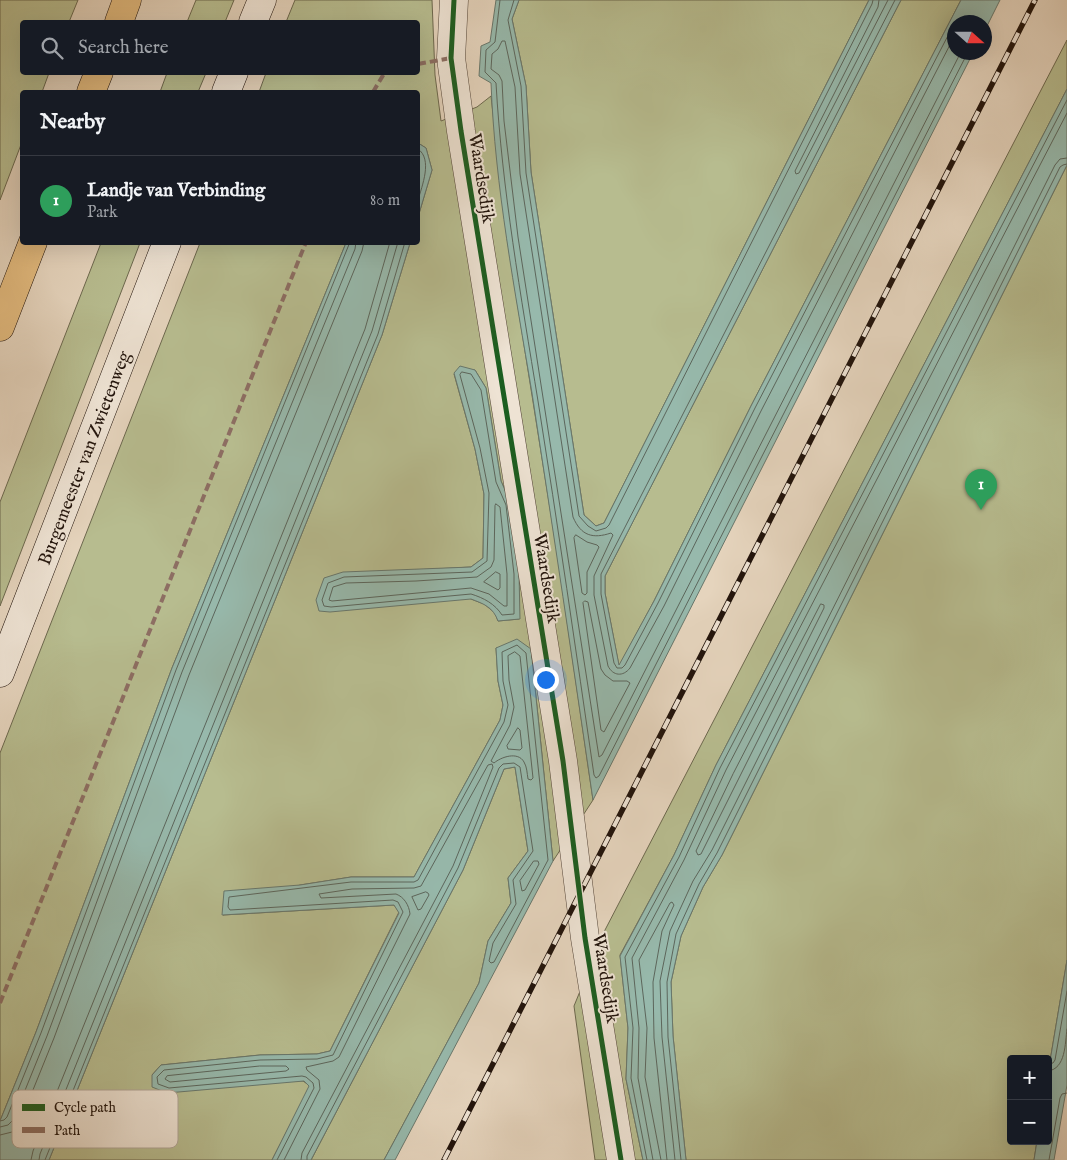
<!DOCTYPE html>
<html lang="en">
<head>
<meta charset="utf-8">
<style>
  :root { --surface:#171b24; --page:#20242c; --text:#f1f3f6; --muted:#9ea1a6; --line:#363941; --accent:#2563eb }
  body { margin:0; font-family:"IM FELL English",serif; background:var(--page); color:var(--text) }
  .controls { position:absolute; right:15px; bottom:15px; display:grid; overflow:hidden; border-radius:5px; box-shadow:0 5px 20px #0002 }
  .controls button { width:45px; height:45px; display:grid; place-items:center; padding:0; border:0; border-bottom:1px solid var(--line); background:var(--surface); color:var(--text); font:25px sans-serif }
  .compass { position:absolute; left:947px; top:15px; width:45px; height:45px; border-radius:50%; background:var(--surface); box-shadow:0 5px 20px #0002; rotate:111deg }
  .you { position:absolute; left:545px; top:679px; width:18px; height:18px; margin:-12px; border:4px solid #fff; border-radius:50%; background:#1a73e8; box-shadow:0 0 0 8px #1a73e833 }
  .badge { display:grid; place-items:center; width:32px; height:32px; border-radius:50%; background:var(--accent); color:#fff; font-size:16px; font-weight:700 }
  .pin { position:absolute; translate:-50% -41px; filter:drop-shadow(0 1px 2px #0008) }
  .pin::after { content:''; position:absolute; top:26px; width:18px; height:15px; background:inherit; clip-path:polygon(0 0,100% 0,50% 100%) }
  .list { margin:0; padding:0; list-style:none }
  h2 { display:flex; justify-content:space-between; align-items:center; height:65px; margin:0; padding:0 20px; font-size:21px }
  h2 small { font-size:16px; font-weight:400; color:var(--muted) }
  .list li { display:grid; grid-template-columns:32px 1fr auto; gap:15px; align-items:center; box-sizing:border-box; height:90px; padding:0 20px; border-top:1px solid var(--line) }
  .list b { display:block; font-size:19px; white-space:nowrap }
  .list p { margin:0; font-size:16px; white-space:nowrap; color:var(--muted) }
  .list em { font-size:16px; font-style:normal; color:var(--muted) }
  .icon { flex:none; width:28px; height:28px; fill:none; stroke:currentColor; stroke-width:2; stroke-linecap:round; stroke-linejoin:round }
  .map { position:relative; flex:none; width:1067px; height:1160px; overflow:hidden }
  .search { position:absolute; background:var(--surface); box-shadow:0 5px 20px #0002; left:20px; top:20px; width:400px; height:55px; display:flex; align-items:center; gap:12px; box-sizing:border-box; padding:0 18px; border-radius:5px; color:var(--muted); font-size:19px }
  .panel { position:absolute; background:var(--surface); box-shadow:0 5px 20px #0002; left:20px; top:90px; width:400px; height:155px; border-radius:5px }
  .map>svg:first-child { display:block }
  .green { fill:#b7bc8f; stroke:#6c684e; fill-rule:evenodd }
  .water { fill:#97b9ac; stroke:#68776c }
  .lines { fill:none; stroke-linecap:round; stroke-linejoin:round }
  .shore { stroke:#5c665c; stroke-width:1 }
  .minor-casing { stroke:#534438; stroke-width:29 }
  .secondary-casing { stroke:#22140c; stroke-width:29 }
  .motorway-casing { stroke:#22140c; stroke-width:29 }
  .minor { stroke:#eee3d4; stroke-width:28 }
  .secondary { stroke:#eee3d4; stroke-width:28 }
  .motorway { stroke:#e2ba7e; stroke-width:28 }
  .rail-casing { stroke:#22140c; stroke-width:5.5 }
  .rail { stroke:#eee3d4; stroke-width:4; stroke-dasharray:11; stroke-linecap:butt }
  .quiet { stroke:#8d6e63; stroke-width:4; stroke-dasharray:8 4; stroke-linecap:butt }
  .cycleway-casing { stroke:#eee3d4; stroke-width:8 }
  .cycleway { stroke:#1b5e20; stroke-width:5 }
  .labels { text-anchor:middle; stroke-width:4; stroke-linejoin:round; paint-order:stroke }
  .street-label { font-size:18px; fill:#22140c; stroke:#eee3d4 }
  .key { fill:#eee3d4; stroke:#b1a598; stroke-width:1 }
  .key-label { font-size:14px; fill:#22140c }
</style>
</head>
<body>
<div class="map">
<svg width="1067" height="1160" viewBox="0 0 1067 1160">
  <rect width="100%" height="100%" fill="#e5d4bd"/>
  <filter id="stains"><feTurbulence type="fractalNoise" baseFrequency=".004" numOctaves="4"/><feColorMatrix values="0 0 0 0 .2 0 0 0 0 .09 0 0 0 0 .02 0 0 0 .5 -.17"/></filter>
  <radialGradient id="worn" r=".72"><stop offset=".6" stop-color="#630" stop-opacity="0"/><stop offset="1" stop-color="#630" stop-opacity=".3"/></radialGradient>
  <path class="green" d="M0,0H78L69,22H22V72L49,73L42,92H22V142L0,200Z
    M196,0H234L225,22H187Z
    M295,0H432L435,75L441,121L477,107L491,96L507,238L558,559L593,800L553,861L531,649L496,648L498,681L503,705L500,720L414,877H351L300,885L223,915L394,905L399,912L330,1051L317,1054L260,1055L161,1065L152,1075L303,1081L310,1086L272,1160H49L382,335L410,243L418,242V217L432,170L426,148L418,143V92H259L266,73L418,72V22H286ZM475,370L486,388L501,481L511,504L519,573V619L498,621L495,613L484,604L471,599L415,570L471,567L483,558L484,494L475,449L454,374Z
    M519,0H869L604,523L596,526L584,515L531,172L526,86L512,19Z
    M901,0H961L751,406L654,601L619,666L605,593V576Z
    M1067,40V89L716,765L674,855L620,955L628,1028L626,1079L643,1160H595L574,1006L605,930Z
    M167,73V72L206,73L198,92H160Z
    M1067,165V960L1048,1073V1059H1011V1141H1037L1034,1160H686L673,1036L671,982L681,936L703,887L722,855Z
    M101,243H140L0,606V502Z
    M200,243H346L172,668L36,1032L0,1121V753Z
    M515,767L528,851L508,878L511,903L488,941L479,983L384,1160H311L463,870L504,769Z"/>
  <path class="water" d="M496,0H519L512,19L526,86L531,172L584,515L596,526L604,523L869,0H901L605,576V593L619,665L654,601L751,406L961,0H1000L985,30L984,22H954V52L973,53L593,800C573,664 553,529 532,393C515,291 495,187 491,83L479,76L481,46L490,42Z
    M1067,89V165L722,855L703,887L681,936L671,982L673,1036L686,1160H643L626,1079L628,1028L620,956L674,855L716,765Z
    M418,143L426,148L432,170L418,217Z
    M346,243H410L382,335L49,1160H0V1121L36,1032L172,668Z
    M460,366L475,370L486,388L501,481L511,504L519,573L520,619L498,621C493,607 484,604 471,599L330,612L319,611L316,600L324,578L343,572L471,567L483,558L484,494L475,449L454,373Z
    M517,639L531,649L553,861L395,1160H384L479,983L488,941L511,903L508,878L528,851L515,767L504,769L463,870L311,1160H272L309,1086L304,1081L167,1093L152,1087V1075L161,1065L260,1055L317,1054L330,1051L399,913L394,905L222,915L224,891L300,885L351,877H414L500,720L503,705L498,681L496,648Z
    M1067,960V1085L1054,1160H1034L1037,1141H1048V1073Z"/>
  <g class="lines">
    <path class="shore" d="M500,0L495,42L486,50L485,72L496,83C502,190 521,296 538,401C558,526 576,651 594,775L596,778L599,776L968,52
      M514,0L508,20L521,86L526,173L579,516L588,526L596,531L606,528L609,525L872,4L873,0
      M879,0L878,7L795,171L796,174L799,173L888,0
      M895,0L601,574V594L614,663L617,668H622L625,665L658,603L755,408L954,24
      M954,37L761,411L664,606L630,668C623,677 613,676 608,666L594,595V576L613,535L611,533C593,539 581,536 573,517L520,174L515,87L505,41H502L498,49L492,54L491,69L499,75L502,81L504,121L518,237L599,757L602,755L961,52
      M418,149C433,159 422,186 418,200
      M462,372L471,374L481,390L496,482L506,505L514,574V614L502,615C495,604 484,598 471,594L331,607L324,606L322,600L328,583L344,577L472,572L487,561L489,493L480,448L460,375Z
      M496,504L500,507L507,574V606H504L489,594L471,588L332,601L329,600L333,587L346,583L416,581L477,577L491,567L494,560L495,506Z
      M576,535L587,542L597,545L599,547L587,572V593L585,595L582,593L574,538Z
      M496,572L500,574V588L498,590L484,582Z
      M585,601L588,602L601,669L605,675L613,681H627L630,683L604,732L601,730L583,603Z
      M821,604L824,605V608L701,854L698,855L696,851L733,774Z
      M515,652L520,656L533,778L531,780L528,779C527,773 527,767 524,762C518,751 501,757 494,763L491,761L510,725L514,707L509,680L508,656Z
      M518,728L520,730L522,748L520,750L508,749L507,746Z
      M534,861H538L539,864L525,890L522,891L520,881Z
      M426,892L428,893L429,895L421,909L418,910L412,897Z
      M1048,1064L1053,1063L1055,1060L1067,991
      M260,1066H286L289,1069L286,1071L170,1082L165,1079L167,1076Z
      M1048,1071C1066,1069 1065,1043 1067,1029
      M0,1121L4,1120L7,1117L41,1033L176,670L350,242
      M0,1127L8,1125L13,1120L47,1036L182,672L355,249L356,242
      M0,1135L12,1132L20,1122L54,1038L189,675L362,251L364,242
      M31,1160L33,1151L365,329L390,242
      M39,1160L40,1154L372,331L398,242
      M45,1160L378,334L405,242
      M277,1160L314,1088L313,1083L306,1077L302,1076L169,1088L158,1084L157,1077L164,1070L260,1060L317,1059L333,1055L403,912L398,902L393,900L230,910L228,907L229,897L351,882H414L418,880L504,722L508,705L503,681L502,652L517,645L526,653L548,860L494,962L491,963L489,961L493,943L516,904L513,880L533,851L520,767L514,763L503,764L499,768L458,868L307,1156V1160
      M284,1160L320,1089L319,1080L307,1070L306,1067L333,1061L339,1057L410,914C409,905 404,897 396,894L321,898L319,894L352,889L414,888L421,886L488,765L492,764L493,767L453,866L302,1153L301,1160
      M647,1160L631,1078L633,1028L625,957L679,857L720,768L1067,100
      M653,1160L638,1078L639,1028L632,958L684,860L726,770L1067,113
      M661,1160L645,1077L647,1028L639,960L670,903L672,902L674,905L662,931L653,982L654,1038L667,1160
      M675,1160L662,1037L660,981L670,931L693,881L712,850L1055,165L1060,159L1067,158
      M681,1160L668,1037L667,982L676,934L699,884L717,853L1060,167L1063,165L1067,164
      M1049,1160L1060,1098L1062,1094L1067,1093"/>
    <g class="minor-casing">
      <path id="minor" d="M454,0L451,58L461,131L563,761L585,938L621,1160"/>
    </g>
    <g class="secondary-casing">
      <path id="secondary" d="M253,22L262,0
        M226,92L234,72
        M0,673L167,242"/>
    </g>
    <g class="motorway-casing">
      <path id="motorway" d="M119,22L127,0
        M91,92L99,72
        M0,327L33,242"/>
    </g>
    <use href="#minor" class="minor"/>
    <use href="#secondary" class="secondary"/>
    <use href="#motorway" class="motorway"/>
    <g class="rail-casing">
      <path id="rail" d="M444,1160L1035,0"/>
    </g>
    <use href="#rail" class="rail"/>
    <path class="quiet" d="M418,64L451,58
      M373,92L385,72
      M0,1003L306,242"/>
    <g class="cycleway-casing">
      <path id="cycleway" d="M454,0L451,58L461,131L563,761L585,938L621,1160"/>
    </g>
    <use href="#cycleway" class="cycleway"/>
  </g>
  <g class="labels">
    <g class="street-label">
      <text transform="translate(482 178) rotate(81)" y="6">Waardsedijk</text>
      <text transform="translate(84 458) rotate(-69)" y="6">Burgemeester van Zwietenweg</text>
      <text transform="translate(547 578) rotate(81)" y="6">Waardsedijk</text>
      <text transform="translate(606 978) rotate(81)" y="6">Waardsedijk</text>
    </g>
  </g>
  <rect x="12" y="1090" width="166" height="58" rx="8" class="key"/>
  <rect x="22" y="1104" width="23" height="7" fill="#1b5e20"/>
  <rect x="22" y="1127" width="23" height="6" fill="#8d6e63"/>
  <g class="key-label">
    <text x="54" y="1112">Cycle path</text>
    <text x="54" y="1135">Path</text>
  </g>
  <rect width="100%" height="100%" filter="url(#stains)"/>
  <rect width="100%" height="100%" fill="url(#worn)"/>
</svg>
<div class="controls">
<button>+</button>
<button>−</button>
</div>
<svg class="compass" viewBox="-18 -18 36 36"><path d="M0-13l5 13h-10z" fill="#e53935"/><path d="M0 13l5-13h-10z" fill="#9ea1a6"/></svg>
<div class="you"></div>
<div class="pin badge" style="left:981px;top:510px;background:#2e9e5b">1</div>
<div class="search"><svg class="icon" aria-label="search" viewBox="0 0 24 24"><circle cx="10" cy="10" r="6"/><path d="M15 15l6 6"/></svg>Search here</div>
<section class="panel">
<h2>Nearby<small></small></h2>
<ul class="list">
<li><span class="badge" style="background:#2e9e5b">1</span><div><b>Landje van Verbinding</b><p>Park</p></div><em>80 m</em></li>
</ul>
</section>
</div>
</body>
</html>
